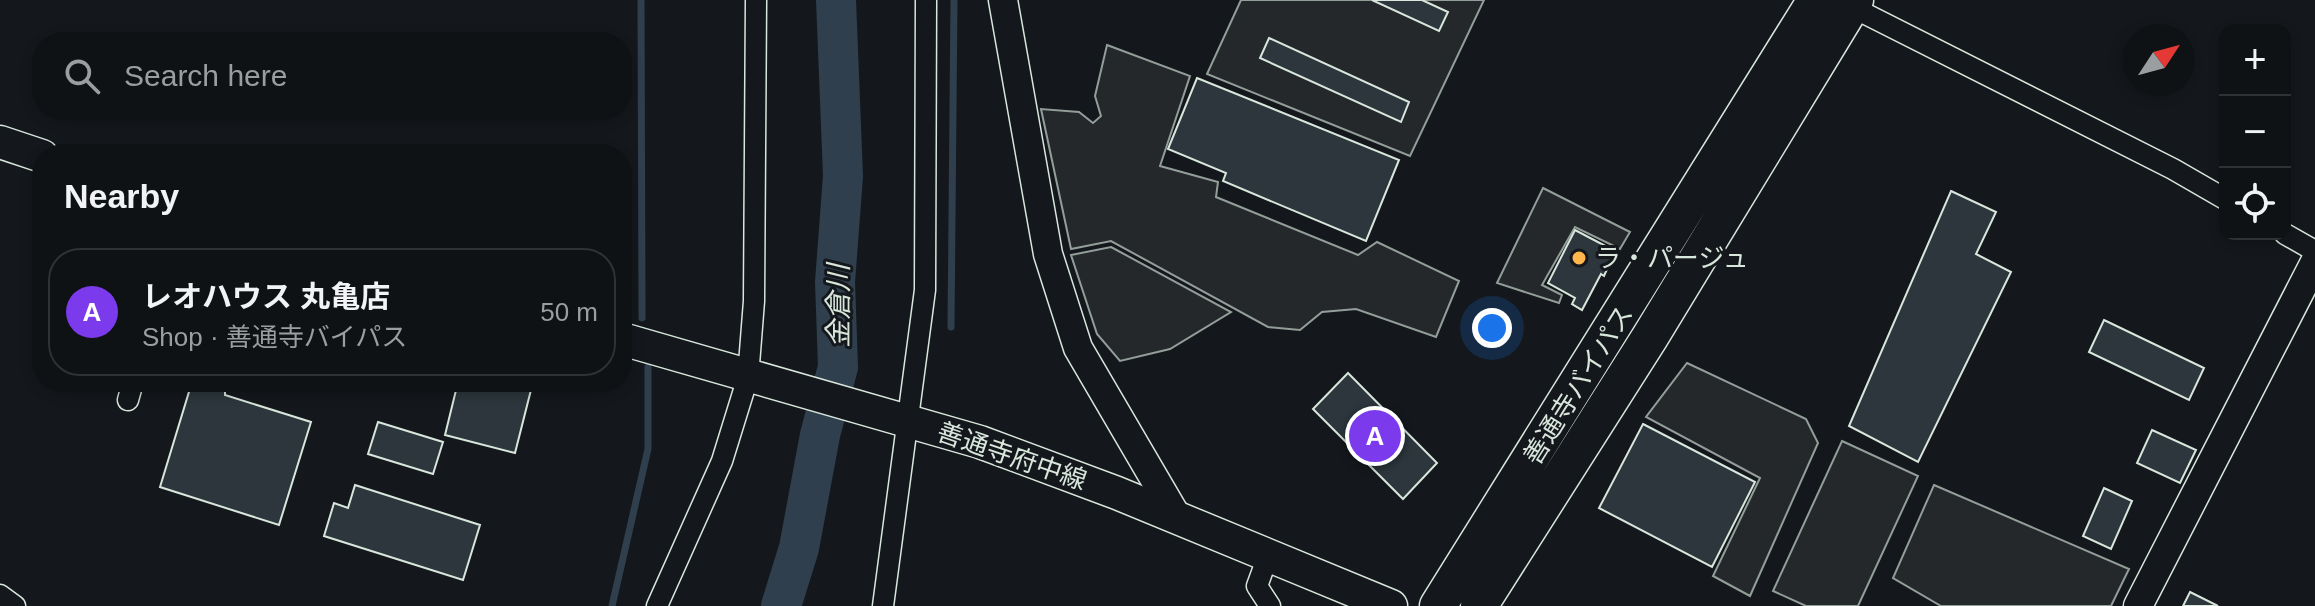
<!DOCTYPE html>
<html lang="en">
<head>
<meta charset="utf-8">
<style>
  :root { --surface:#0f1215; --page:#181b1e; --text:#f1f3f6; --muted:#9b9ea0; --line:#2f3234; --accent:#7c3aed }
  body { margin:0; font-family:Helvetica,"Noto Sans JP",sans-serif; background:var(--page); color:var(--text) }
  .controls { position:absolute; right:24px; top:24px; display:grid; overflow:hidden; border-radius:16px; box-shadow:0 4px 12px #0003 }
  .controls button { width:72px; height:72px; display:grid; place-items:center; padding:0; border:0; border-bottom:2px solid var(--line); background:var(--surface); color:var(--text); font:40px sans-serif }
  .compass { position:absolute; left:2123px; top:24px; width:72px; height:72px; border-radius:50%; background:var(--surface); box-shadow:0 4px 12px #0003; rotate:54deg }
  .you { position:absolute; left:1492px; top:328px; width:28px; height:28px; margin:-20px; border:6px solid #fff; border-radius:50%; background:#1a73e8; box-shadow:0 0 0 12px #1a73e833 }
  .badge { display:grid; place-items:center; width:52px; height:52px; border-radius:50%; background:var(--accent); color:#fff; font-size:26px; font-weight:700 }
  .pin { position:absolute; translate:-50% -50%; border:4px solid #fff; box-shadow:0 2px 8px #0006 }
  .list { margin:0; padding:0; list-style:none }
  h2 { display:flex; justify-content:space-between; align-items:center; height:104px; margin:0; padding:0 32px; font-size:34px }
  h2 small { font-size:26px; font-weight:400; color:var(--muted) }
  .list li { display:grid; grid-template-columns:52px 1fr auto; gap:24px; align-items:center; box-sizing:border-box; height:128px; margin:0 16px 16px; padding:0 16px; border:2px solid var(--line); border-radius:32px }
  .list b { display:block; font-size:30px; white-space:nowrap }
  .list p { margin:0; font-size:26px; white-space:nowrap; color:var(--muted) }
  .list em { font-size:26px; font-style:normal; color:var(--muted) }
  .icon { flex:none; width:44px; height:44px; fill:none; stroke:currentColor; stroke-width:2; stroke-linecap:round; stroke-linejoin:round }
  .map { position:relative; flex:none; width:2315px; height:606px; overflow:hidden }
  .search { position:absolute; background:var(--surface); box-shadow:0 4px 12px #0003; left:32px; top:32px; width:600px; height:88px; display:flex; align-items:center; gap:20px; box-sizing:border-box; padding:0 28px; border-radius:32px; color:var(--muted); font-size:30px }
  .panel { position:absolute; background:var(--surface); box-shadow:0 4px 12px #0003; left:32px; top:144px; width:600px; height:248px; border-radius:32px }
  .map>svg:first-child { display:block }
  .parking { fill:#24282b; stroke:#939e99; stroke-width:2 }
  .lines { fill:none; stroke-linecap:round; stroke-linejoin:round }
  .stream { stroke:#2f3f4d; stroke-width:7 }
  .river { stroke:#2f3f4d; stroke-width:40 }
  .building { fill:#2c363c; stroke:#d8e6dc; stroke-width:2 }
  .street-casing { stroke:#d8e6dc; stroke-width:23 }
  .secondary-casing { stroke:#d8e6dc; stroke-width:31 }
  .primary-casing { stroke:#d8e6dc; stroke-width:35 }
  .highway-casing { stroke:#d8e6dc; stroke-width:39 }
  .street { stroke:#14181c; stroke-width:20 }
  .secondary { stroke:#14181c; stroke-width:28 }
  .primary { stroke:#14181c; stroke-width:32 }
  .highway { stroke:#14181c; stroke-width:36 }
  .poi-dot { fill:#ffb74d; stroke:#14181c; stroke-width:3 }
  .labels { text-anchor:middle; stroke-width:6; stroke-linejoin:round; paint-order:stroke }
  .poi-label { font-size:26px; fill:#d8e6dc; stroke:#14181c; text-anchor:start }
  .street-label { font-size:26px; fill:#d8e6dc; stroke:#14181c }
  .water-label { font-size:28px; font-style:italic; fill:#d8e6dc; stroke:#14181c }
</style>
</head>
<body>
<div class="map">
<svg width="2315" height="606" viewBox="0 0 2315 606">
  <rect width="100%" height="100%" fill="#14181c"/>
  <path class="parking" d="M1241,0H1484L1410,156L1207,74Z
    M1107,45L1190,76L1160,166L1218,182L1216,197L1358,255L1377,242L1459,281L1436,337L1356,309L1322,312L1300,330L1268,327L1111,241L1071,249L1041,109L1079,112L1093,123L1101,116L1095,96Z
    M1543,188L1630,232L1620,249L1575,227L1542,285L1562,295L1559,303L1497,283Z
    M1111,247L1231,312L1170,349L1120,361L1097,334L1071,255Z
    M1687,363L1806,419L1818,443L1750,596L1713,576L1760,478L1646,417Z
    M1842,441L1918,476L1858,606H1806L1773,591Z
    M1934,485L2129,569L2111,606H1941L1893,578Z"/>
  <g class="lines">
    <path class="stream" d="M641,0L642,318
      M951,327L954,0
      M612,606L648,449V367"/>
    <path class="river" d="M781,606L799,548L820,435L838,367L835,282L843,176L836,0"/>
  </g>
  <path class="building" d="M1372,0H1422L1448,12L1439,31Z
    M1269,38L1409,102L1401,122L1260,58Z
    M1197,78L1399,160L1366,241L1223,181L1226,173L1168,149Z
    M1951,191L1996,212L1976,254L2011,272L1918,462L1849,426Z
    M1575,230L1615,251L1604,276L1601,274L1582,310L1572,304L1575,298L1548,283Z
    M2104,320L2204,368L2189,400L2089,352Z
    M1348,373L1437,463L1403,499L1313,409Z
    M192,382L225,389V395L311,422L279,525L160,487Z
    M458,382H533L515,453L445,435Z
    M378,422L443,442L433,474L368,454Z
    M1643,424L1755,482L1712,567L1599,508Z
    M2152,430L2196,450L2180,483L2137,463Z
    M355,485L480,525L463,580L324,536L334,503L348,508Z
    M2104,488L2132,501L2111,549L2083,536Z
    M2190,592L2218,606H2183Z"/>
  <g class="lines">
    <g class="street-casing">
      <path id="street" d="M1842,2L2173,169L2225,199
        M2285,234L2315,251
        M128,400L133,382
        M1268,556L1257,586L1270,606
        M0,595L15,606
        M657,606L722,461L748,377L754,301L756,0
        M883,606L925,290L926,0"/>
    </g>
    <g class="secondary-casing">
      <path id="secondary" d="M1003,0L1048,254L1078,348L1178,519
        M2138,606L2315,262"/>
    </g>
    <g class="primary-casing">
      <path id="primary" d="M0,142L42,156
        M622,339L980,442L1117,493L1391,606"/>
    </g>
    <g class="highway-casing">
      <path id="highway" d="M1438,606L1816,0
        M1479,606L1650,337L1855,0"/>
    </g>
    <use href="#street" class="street"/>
    <use href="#secondary" class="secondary"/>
    <use href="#primary" class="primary"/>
    <use href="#highway" class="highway"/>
  </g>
  <circle class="poi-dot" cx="1579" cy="258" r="8"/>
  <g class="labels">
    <g class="poi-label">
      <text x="1595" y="267">ラ・パージュ</text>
    </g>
    <g class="street-label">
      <text transform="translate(1578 385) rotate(-58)" y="9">善通寺バイパス</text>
      <text transform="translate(1012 456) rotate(19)" y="9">善通寺府中線</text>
    </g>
    <g class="water-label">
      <text transform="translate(838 306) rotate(-90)" y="10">金倉川</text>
    </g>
  </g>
</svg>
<div class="controls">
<button>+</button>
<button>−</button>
<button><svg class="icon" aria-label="locate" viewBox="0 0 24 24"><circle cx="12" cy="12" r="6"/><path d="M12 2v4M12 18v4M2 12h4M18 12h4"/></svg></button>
</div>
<svg class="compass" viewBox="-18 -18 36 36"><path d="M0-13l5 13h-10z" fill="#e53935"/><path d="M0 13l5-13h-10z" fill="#9b9ea0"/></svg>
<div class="you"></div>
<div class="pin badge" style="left:1375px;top:436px">A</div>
<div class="search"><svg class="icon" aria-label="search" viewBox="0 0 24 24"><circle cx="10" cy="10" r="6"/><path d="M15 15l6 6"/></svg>Search here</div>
<section class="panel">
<h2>Nearby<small></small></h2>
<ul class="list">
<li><span class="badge">A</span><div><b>レオハウス 丸亀店</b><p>Shop · 善通寺バイパス</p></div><em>50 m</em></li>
</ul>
</section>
</div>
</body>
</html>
